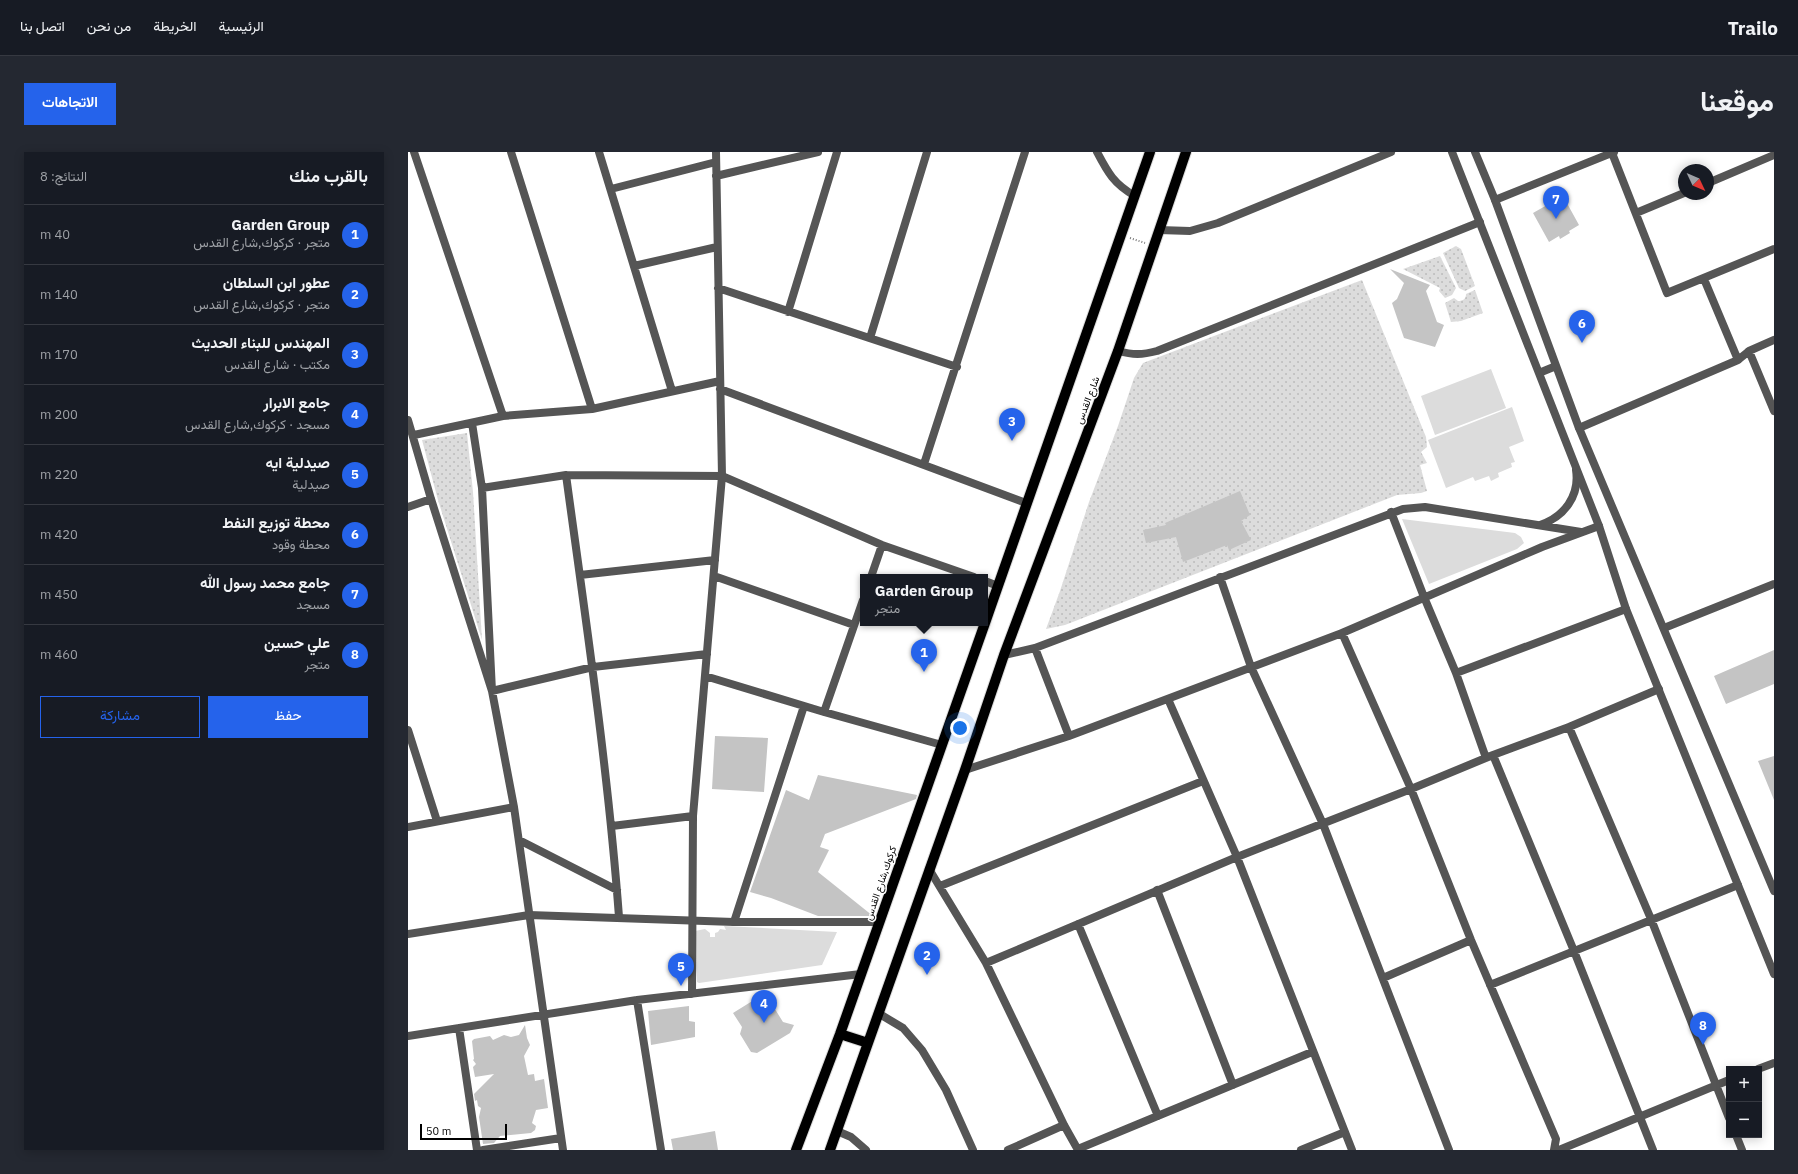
<!DOCTYPE html>
<html lang="ar">
<head>
<meta charset="utf-8">
<style>
  :root { --surface:#171b24; --page:#242831; --text:#f1f3f6; --muted:#9ea1a6; --line:#363941; --accent:#2563eb }
  body { margin:0; font-family:"IBM Plex Sans",Vazirmatn,sans-serif; background:var(--page); color:var(--text); direction:rtl }
  .controls { position:absolute; right:12px; bottom:12px; display:grid; overflow:hidden; border-radius:0px; box-shadow:0 2px 10px #0003 }
  .controls button { width:36px; height:36px; display:grid; place-items:center; padding:0; border:0; border-bottom:1px solid var(--line); background:var(--surface); color:var(--text); font:20px sans-serif }
  .compass { position:absolute; left:1270px; top:12px; width:36px; height:36px; border-radius:50%; background:var(--surface); box-shadow:0 2px 10px #0003; rotate:134deg }
  .scale { position:absolute; left:12px; bottom:10px; width:87px; box-sizing:border-box; padding-left:4px; border:2px solid #000; border-top:0; font-size:11px; line-height:14px; white-space:nowrap; color:#000; -webkit-text-stroke:3px #fff; paint-order:stroke }
  .you { position:absolute; left:552px; top:576px; width:14px; height:14px; margin:-10px; border:3px solid #fff; border-radius:50%; background:#1a73e8; box-shadow:0 0 0 6px #1a73e833 }
  .badge { display:grid; place-items:center; width:26px; height:26px; border-radius:50%; background:var(--accent); color:#fff; font-size:13px; font-weight:700 }
  .pin { position:absolute; translate:-50% -33px; filter:drop-shadow(0 1px 2px #0008) }
  .pin::after { content:''; position:absolute; top:21px; width:14px; height:12px; background:inherit; clip-path:polygon(0 0,100% 0,50% 100%) }
  .popup { position:absolute; left:452px; top:422px; width:128px; height:52px; box-sizing:border-box; display:grid; place-content:center; border-radius:0px; background:var(--surface); filter:drop-shadow(0 1px 3px #0005); font-size:13px; white-space:nowrap; color:var(--muted) }
  .popup b { font-size:15px; color:var(--text) }
  .popup::after { content:''; position:absolute; left:50%; top:100%; margin-left:-8px; border:8px solid transparent; border-top-color:var(--surface) }
  .list { margin:0; padding:0; list-style:none }
  h2 { display:flex; justify-content:space-between; align-items:center; height:52px; margin:0; padding:0 16px; font-size:17px }
  h2 small { font-size:13px; font-weight:400; color:var(--muted) }
  .list li { display:grid; grid-template-columns:26px 1fr auto; gap:12px; align-items:center; box-sizing:border-box; height:60px; padding:0 16px; border-top:1px solid var(--line) }
  .list b { display:block; font-size:15px; white-space:nowrap }
  .list p { margin:0; font-size:13px; white-space:nowrap; color:var(--muted) }
  .list em { font-size:13px; font-style:normal; color:var(--muted) }
  .actions { display:flex; gap:8px; padding:12px 16px }
  .actions a { flex:1; padding:9px 0; border:1px solid var(--accent); border-radius:0px; text-align:center; font-size:14px; color:var(--accent) }
  .actions .main { background:var(--accent); color:#fff }
  .map { position:relative; flex:none; width:1366px; height:998px; overflow:hidden; direction:ltr; border-radius:0px }
  header { display:flex; align-items:center; gap:24px; box-sizing:border-box; height:56px; padding:0 20px; background:var(--surface); border-bottom:1px solid var(--line) }
  header strong { font-size:19px }
  nav { display:flex; gap:22px; margin-inline-start:auto; font-size:14px }
  .intro { display:flex; align-items:center; justify-content:space-between; box-sizing:border-box; height:96px; padding:0 24px }
  h1 { margin:0; font-size:28px }
  .button { padding:10px 18px; border-radius:0px; background:var(--accent); color:#fff; font-size:14px; font-weight:700 }
  main { display:flex; gap:24px; padding:0 24px }
  aside { flex:1; background:var(--surface); border-radius:0px; box-shadow:0 2px 10px #0003 }
  .map>svg:first-child { display:block }
  .grass { fill:url(#grass-dots) }
  .green { fill:#dcdcdc }
  .building { fill:#c4c4c4 }
  .lines { fill:none; stroke-linecap:round; stroke-linejoin:round }
  .primary-casing { stroke:#dbdbdb; stroke-width:12 }
  .path { stroke:#777; stroke-width:2; stroke-dasharray:1 2; stroke-linecap:butt }
  .minor { stroke:#555; stroke-width:8 }
  .tertiary { stroke:#555; stroke-width:8 }
  .primary { stroke:#000; stroke-width:10 }
  .labels { text-anchor:middle; stroke-width:3; stroke-linejoin:round; paint-order:stroke }
  .street-label { font-size:10px; fill:#000; stroke:#fff }
</style>
</head>
<body>
<header>
<strong>Trailo</strong>
<nav><a>الرئيسية</a><a>الخريطة</a><a>من نحن</a><a>اتصل بنا</a></nav>
</header>
<div class="intro"><h1>موقعنا</h1><a class="button">الاتجاهات</a></div>
<main>
<div class="map">
<svg width="1366" height="998" viewBox="0 0 1366 998">
  <defs>
    <pattern id="grass-dots" width="8" height="8" patternUnits="userSpaceOnUse"><rect width="8" height="8" fill="#dcdcdc"/><path d="M2 2h.1M6 6h.1" fill="none" stroke="#bbb" stroke-width="1.8" stroke-linecap="round"/></pattern>
  </defs>
  <rect width="100%" height="100%" fill="#fff"/>
  <path class="grass" d="M1048,94L1053,97L1067,134L1057,139L1051,136L1035,101Z
    M1032,104L1048,136L1044,143L1037,146L1031,139L1032,136L995,117Z
    M954,128L1018,285L1019,295L1013,300L1019,311L1012,313L1019,339L1013,341L989,343L657,473L638,477L652,439L681,350L710,274L726,226L735,211Z
    M1067,138L1075,161L1053,169L1043,170L1037,151L1046,146L1050,149C1055,149 1058,147 1058,142Z
    M59,281L65,340L74,488L30,348L14,288Z"/>
  <path class="green" d="M1083,217L1098,256L1027,283L1013,244Z
    M1104,255L1116,289L1101,295L1107,310L1103,311L1104,315L1090,321L1091,325L1083,329L1081,324L1067,329L1065,325L1038,336L1020,288Z
    M994,367L1107,381L1113,385L1116,391L1109,397L1021,432Z
    M316,774L429,780L414,813L291,831L289,830L287,779L297,777L302,781V785H307V781L310,780L312,777L318,778Z"/>
  <path class="building" d="M1155,44L1171,73L1161,79L1162,81L1152,87L1151,84L1141,90L1125,61Z
    M982,117L1022,133L1018,139L1029,170L1036,173L1027,195L996,186L984,151L989,147L996,131Z
    M832,339L842,363L833,369L843,388L821,398L819,393L775,410L768,385L738,391L735,378L758,373L757,371Z
    M1366,498V532L1318,552L1306,524Z
    M307,584L360,586L356,640L304,637Z
    M1366,604V648L1350,609Z
    M410,623L509,643L508,647L417,682L412,695L421,698L410,720L465,764H410L363,746L342,740L378,638L401,648Z
    M357,841L375,870L386,873L382,881L349,901L343,900L332,882L334,875L325,861Z
    M281,854V869L287,870V885L243,893L240,859Z
    M117,873L119,886L122,893L116,904L120,923L126,922L127,929L136,927L140,956L128,958L124,971L128,974L127,978L123,981L92,984L86,991L75,992L71,965L73,956L70,954L69,948L67,949L66,942L86,922L67,925L65,915L68,912L65,908L66,907L64,889L66,887L82,884L85,888L96,883L103,885L111,883Z
    M307,979L310,998H265L263,987Z"/>
  <g class="lines">
    <g class="primary-casing">
      <path id="primary" d="M577,471L742,0
        M432,882L460,891
        M388,998L432,882L577,471
        M422,998L557,618L596,503L710,199L778,0"/>
    </g>
    <path class="path" d="M722,86L737,91"/>
    <path class="minor" d="M6,0L95,264
      M103,0L184,257
      M191,0L264,239
      M689,0C700,21 706,32 727,44
      M1204,1L1259,141L1366,97
      M308,24L410,0
      M1300,31L1366,3
      M203,37L308,10
      M1087,48L1206,0
      M1228,61L1276,41
      M751,78L782,79L810,71L983,0
      M226,114L309,95
      M1296,127L1330,208
      M310,136L549,215
      M380,160L429,0
      M462,186L519,0
      M710,199C725,203 734,203 749,199L1072,70
      M1341,199L1366,259
      M312,237L618,351
      M0,268L23,347L84,539L185,515L299,502
      M64,271L74,336L84,539L106,655L155,998
      M1171,276L1330,208L1341,199L1366,188
      M6,283L95,264L184,257L312,229
      M516,312L617,0
      M158,323C178,470 200,617 211,765
      M74,336L158,323L314,324L474,393L566,425
      M0,355L23,347
      M983,360L1016,445L1048,521L1078,606
      M1132,373C1156,365 1172,344 1168,318
      M172,423L307,408
      M306,424L446,473
      M463,425L474,393
      M812,425L843,515L915,672L1041,998
      M577,429L590,434
      M1256,476L1366,432
      M934,481L1003,637L1063,788L1148,987L1146,998
      M627,496L661,584
      M596,503L627,496L995,357L1017,355L1173,380
      M1048,521L1218,457
      M297,524L416,560L534,593
      M760,547L829,705L944,998
      M416,560L455,448
      M1161,575L1243,767L1321,966
      M0,578L29,669
      M1085,603L1166,799L1245,998
      M557,618L661,584L934,481L1134,395L1191,374
      M204,674L285,664
      M0,675L106,655
      M111,688L209,738
      M521,717L578,811L656,973L670,998
      M532,734L795,629
      M749,738L825,933
      M326,770L396,554
      M670,772L750,964
      M578,811L829,705L1003,637L1085,603L1161,575L1251,537
      M975,826L1063,788
      M1082,833L1330,733
      M284,842L285,664L314,324L308,0
      M229,848L253,998
      M470,861L495,876L514,898L538,938L565,998
      M51,876L69,998
      M0,884L229,848L453,822
      M1350,917L1366,911
      M429,979L443,985L458,998
      M1328,983L1334,998
      M670,997L904,900
      M75,998L153,986
      M600,998L656,973
      M893,998L937,980
      M1151,998L1321,928"/>
    <path class="tertiary" d="M1044,0L1191,374L1218,457L1366,822
      M1067,0L1087,48L1171,276L1366,739
      M1131,221L1148,214
      M0,782L121,763L326,770H471"/>
    <use href="#primary" class="primary"/>
  </g>
  <g class="labels">
    <g class="street-label">
      <text transform="translate(679 248) rotate(-69)" y="4">شارع القدس</text>
      <text transform="translate(472 731) rotate(-71)" y="4">كركوك,شارع القدس</text>
    </g>
  </g>
</svg>
<div class="controls">
<button>+</button>
<button>−</button>
</div>
<svg class="compass" viewBox="-18 -18 36 36"><path d="M0-13l5 13h-10z" fill="#e53935"/><path d="M0 13l5-13h-10z" fill="#9ea1a6"/></svg>
<div class="scale">50 m</div>
<div class="you"></div>
<div class="pin badge" style="left:516px;top:520px">1</div>
<div class="popup"><b>Garden Group</b>متجر</div>
<div class="pin badge" style="left:519px;top:823px">2</div>
<div class="pin badge" style="left:604px;top:289px">3</div>
<div class="pin badge" style="left:356px;top:871px">4</div>
<div class="pin badge" style="left:273px;top:834px">5</div>
<div class="pin badge" style="left:1174px;top:191px">6</div>
<div class="pin badge" style="left:1148px;top:67px">7</div>
<div class="pin badge" style="left:1295px;top:893px">8</div>
</div>
<aside>
<h2>بالقرب منك<small>النتائج: 8</small></h2>
<ul class="list">
<li><span class="badge">1</span><div><b>Garden Group</b><p>متجر · كركوك,شارع القدس</p></div><em>40 m</em></li>
<li><span class="badge">2</span><div><b>عطور ابن السلطان</b><p>متجر · كركوك,شارع القدس</p></div><em>140 m</em></li>
<li><span class="badge">3</span><div><b>المهندس للبناء الحديث</b><p>مكتب · شارع القدس</p></div><em>170 m</em></li>
<li><span class="badge">4</span><div><b>جامع الابرار</b><p>مسجد · كركوك,شارع القدس</p></div><em>200 m</em></li>
<li><span class="badge">5</span><div><b>صیدلیة ایە</b><p>صيدلية</p></div><em>220 m</em></li>
<li><span class="badge">6</span><div><b>محطة توزيع النفط</b><p>محطة وقود</p></div><em>420 m</em></li>
<li><span class="badge">7</span><div><b>جامع محمد رسول الله</b><p>مسجد</p></div><em>450 m</em></li>
<li><span class="badge">8</span><div><b>علي حسين</b><p>متجر</p></div><em>460 m</em></li>
</ul>
<div class="actions"><a class="main">حفظ</a><a>مشاركة</a></div>
</aside>
</main>
</body>
</html>
